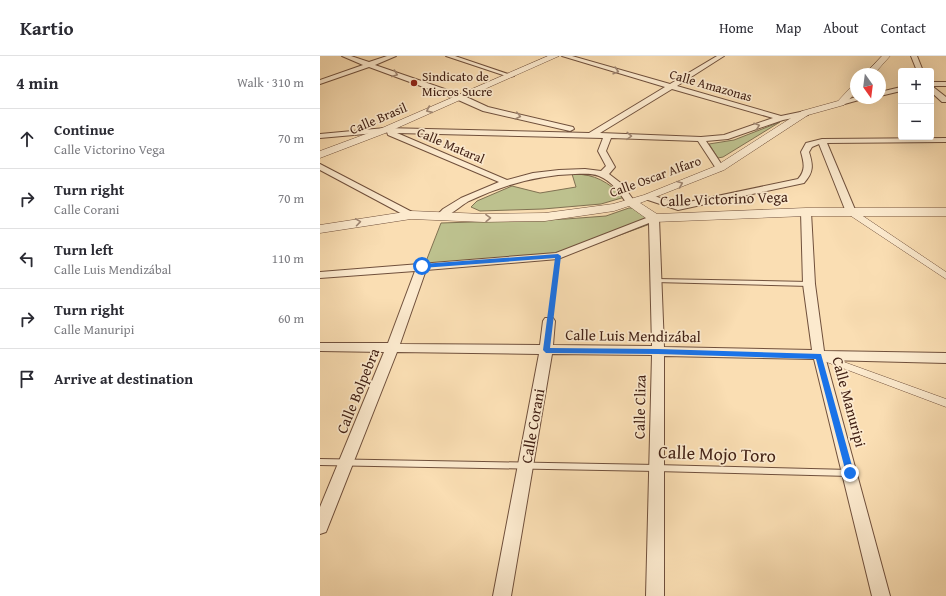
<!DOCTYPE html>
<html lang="en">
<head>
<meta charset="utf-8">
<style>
  :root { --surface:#fff; --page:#f7f7f7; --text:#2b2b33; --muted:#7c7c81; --line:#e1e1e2 }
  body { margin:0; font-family:"Gentium Book Plus",serif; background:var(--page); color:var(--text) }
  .controls { position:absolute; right:12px; top:12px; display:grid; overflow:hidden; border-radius:4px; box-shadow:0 4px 16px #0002 }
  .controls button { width:36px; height:36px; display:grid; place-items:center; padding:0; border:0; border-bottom:1px solid var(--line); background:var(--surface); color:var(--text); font:20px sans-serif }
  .compass { position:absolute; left:530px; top:12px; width:36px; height:36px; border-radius:50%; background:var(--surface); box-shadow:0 4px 16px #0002; rotate:166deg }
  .stop { position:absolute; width:12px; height:12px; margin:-9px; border:3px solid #1a73e8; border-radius:50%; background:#fff }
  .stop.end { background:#1a73e8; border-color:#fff; box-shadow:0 1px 4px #0008 }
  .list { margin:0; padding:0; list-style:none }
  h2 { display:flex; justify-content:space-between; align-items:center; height:52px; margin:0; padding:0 16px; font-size:17px }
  h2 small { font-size:13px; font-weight:400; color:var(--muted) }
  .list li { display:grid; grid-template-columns:26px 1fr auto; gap:12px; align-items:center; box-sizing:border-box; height:60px; padding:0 16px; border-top:1px solid var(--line) }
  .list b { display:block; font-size:15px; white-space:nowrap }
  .list p { margin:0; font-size:13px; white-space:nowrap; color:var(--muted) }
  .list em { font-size:13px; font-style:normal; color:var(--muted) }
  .icon { flex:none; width:22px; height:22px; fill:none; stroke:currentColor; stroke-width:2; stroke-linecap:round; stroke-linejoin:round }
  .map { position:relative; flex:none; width:626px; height:540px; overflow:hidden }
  header { display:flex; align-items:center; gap:24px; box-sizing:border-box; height:56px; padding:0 20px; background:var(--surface); border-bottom:1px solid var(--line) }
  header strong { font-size:19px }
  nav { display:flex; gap:22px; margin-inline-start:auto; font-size:14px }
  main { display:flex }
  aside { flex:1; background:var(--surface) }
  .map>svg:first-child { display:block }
  .green { fill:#bdc18e; stroke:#807152 }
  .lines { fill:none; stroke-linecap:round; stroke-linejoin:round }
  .service-casing { stroke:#70503c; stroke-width:2 }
  .pedestrian-casing { stroke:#70503c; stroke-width:1 }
  .minor-casing { stroke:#70503c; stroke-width:2 }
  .tertiary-casing { stroke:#70503c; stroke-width:1 }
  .path { stroke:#422115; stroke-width:2.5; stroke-dasharray:3 2; stroke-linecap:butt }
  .service { fill:#fceace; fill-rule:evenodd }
  .pedestrian { fill:#fceace; fill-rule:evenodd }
  .minor { fill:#fceace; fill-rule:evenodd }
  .tertiary { fill:#fceace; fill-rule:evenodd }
  .oneway { stroke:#9f8672 }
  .route { fill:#1a73e8 }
  .poi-dot { fill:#8f2418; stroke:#fceace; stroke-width:1.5 }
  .labels { text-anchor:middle; stroke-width:3.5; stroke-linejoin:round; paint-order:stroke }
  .far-poi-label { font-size:13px; fill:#422115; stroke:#fceace; text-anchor:start }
  .far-street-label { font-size:13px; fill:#422115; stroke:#fceace }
  .street-label { font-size:15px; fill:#422115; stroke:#fceace }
  .near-street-label { font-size:18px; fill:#422115; stroke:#fceace }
</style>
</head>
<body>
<header>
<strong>Kartio</strong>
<nav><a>Home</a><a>Map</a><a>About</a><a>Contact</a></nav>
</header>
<main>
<aside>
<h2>4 min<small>Walk · 310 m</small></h2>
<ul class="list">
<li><svg class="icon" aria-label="ahead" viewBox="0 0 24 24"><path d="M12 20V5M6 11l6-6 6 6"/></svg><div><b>Continue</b><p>Calle Victorino Vega</p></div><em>70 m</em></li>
<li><svg class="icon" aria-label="right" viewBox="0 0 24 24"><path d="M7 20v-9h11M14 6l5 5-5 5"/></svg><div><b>Turn right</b><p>Calle Corani</p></div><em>70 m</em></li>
<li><svg class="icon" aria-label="left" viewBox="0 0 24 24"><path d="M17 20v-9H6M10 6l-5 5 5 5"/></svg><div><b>Turn left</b><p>Calle Luis Mendizábal</p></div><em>110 m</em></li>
<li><svg class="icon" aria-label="right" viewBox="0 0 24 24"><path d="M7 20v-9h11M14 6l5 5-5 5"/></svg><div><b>Turn right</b><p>Calle Manuripi</p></div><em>60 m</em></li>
<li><svg class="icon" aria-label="arrive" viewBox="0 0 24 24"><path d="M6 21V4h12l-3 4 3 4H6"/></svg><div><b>Arrive at destination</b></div></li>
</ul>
</aside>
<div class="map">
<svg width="626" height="540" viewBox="0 0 626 540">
  <rect width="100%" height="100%" fill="#fadeb3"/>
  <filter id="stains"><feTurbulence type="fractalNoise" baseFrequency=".005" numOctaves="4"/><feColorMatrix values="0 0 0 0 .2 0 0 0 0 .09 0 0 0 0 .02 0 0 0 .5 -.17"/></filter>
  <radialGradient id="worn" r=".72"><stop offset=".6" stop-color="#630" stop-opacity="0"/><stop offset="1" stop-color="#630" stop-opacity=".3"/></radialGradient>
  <path class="green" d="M460,66L403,101L398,102L389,88L414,84Z
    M252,118C277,118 286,126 305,141L281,148L223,153L160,155L151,151L157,145L192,130L220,137L256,131Z
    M309,152H320L330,168L262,193L234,200L105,208L121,167L246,163L286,160Z"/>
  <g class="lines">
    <g class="service-casing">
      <path id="service" d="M337,223L489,226L492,228L489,230L335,226L334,225L335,224Z
        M0,403L336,409L530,414L533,415L534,417L533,419L530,420L336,415L0,409Z"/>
    </g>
    <g class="pedestrian-casing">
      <path id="pedestrian" d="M528,154H534L626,216V223L528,158Z
        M499,297L626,343V351L496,302L494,300L496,298Z"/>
    </g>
    <g class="minor-casing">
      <path id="minor" d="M22,0H31L49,6L67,0H76L55,9L142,39L168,51L253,71L254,73L250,75L163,55L136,43L49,11L0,28V24L43,9Z
        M126,0H135L194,20L189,21Z
        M242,0H252L350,28L397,0H404L357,30L461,60L485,55L489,57L488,59L463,64L408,83L386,85L404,112L400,115L397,114L378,85L291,82L286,95L295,111L289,118L302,128L315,146L313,148H307C300,137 292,125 279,120C272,117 263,118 255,118C218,119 183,129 149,145C142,149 126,162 121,163L116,160L123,153L141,142L179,126L68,79L67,76L0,82V78L65,72L269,77L345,31ZM352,33L453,62L404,79L381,81L280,77ZM77,77L283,82L278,95L286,110L281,115L265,113L239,114L213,117L187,124Z
        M591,0H597L603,15H597Z
        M611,26H626V30H612L626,41V46H622L611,36Z
        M581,31V35L560,40V36Z
        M536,41L546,42L521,49L517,47Z
        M626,82V86L507,87L536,156L531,159L526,156L499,88L492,91L489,96C493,109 494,116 484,127L358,154L325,143L323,141L328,138L359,148L478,123C486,114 484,107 481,96L486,87L502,83Z
        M0,108L94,157L96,159L94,161H88L0,114Z
        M486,153L491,156L495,228L504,295L626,297V307L506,304L570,540H552L494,303L344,300V540H326L332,299L232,298L191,540H173L219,298L77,296L8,471L6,476L0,478V451L64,296L0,295V287H68L95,215L0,222V216L236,197L334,159L339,162L344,291L492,294L483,228L481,156ZM329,167L332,290L233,289L235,265L233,262H225L223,265L220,289L80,288L106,214L238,203Z"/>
    </g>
    <g class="tertiary-casing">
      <path id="tertiary" d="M228,0H239L68,76L0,102V95L62,72Z
        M562,0H570L554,18H545Z
        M536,28V36L524,49L488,59L404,114L320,147L337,158L486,152H626V160H486L334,166L330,165L309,150L294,155L225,165L164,166L91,163L0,177V169L91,155L164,158L225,157L293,148L324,139L396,110L482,55L518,45L533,29Z"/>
    </g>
    <path class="path" d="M231,255L237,210"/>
    <use href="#service" class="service"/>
    <use href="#pedestrian" class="pedestrian"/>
    <use href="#minor" class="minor"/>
    <use href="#tertiary" class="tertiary"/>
  </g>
  <defs><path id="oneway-chevron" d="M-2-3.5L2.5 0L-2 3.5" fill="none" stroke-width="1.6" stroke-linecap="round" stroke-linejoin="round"/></defs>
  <g class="oneway">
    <use href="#oneway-chevron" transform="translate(296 15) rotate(16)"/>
    <use href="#oneway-chevron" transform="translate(75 18) rotate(20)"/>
    <use href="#oneway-chevron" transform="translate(109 54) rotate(156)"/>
    <use href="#oneway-chevron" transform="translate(198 60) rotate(13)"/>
    <use href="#oneway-chevron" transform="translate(437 70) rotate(-19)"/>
    <use href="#oneway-chevron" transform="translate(309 80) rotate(3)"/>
    <use href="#oneway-chevron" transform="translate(360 128) rotate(-22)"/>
    <use href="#oneway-chevron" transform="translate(168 162) rotate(-1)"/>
    <use href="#oneway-chevron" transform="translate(38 166) rotate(-8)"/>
  </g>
  <path class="route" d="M238,198L241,200L230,292L338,293L501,298L534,417L533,419H527L526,417L496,303L338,298L226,297L223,294L235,202L102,212L99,210L102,208Z"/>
  <circle class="poi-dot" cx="94" cy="27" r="4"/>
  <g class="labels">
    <g class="far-poi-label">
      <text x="102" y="25">Sindicato de<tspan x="102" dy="15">Micros Sucre</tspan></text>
    </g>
    <g class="far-street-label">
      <text transform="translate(391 29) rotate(16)" y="5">Calle Amazonas</text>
      <text transform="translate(58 62) rotate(-23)" y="5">Calle Brasil</text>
      <text transform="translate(131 89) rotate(23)" y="5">Calle Mataral</text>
      <text transform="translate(335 120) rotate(-20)" y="5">Calle Oscar Alfaro</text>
    </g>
    <g class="street-label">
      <text transform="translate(404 143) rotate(-2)" y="5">Calle Victorino Vega</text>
      <text transform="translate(313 280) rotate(1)" y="5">Calle Luis Mendizábal</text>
      <text transform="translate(38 335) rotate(-68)" y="5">Calle Bolpebra</text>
      <text transform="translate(529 346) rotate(75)" y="5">Calle Manuripi</text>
      <text transform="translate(320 351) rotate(-89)" y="5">Calle Cliza</text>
      <text transform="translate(213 370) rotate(-80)" y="5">Calle Corani</text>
    </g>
    <g class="near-street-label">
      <text transform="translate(397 398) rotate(2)" y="6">Calle Mojo Toro</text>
    </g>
  </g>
  <rect width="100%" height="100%" filter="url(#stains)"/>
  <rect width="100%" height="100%" fill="url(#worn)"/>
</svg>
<div class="controls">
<button>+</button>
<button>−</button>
</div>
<svg class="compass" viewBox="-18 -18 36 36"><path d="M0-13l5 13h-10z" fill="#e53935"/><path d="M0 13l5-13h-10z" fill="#7c7c81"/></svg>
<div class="stop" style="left:102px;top:210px"></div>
<div class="stop end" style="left:530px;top:417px"></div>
</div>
</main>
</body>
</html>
